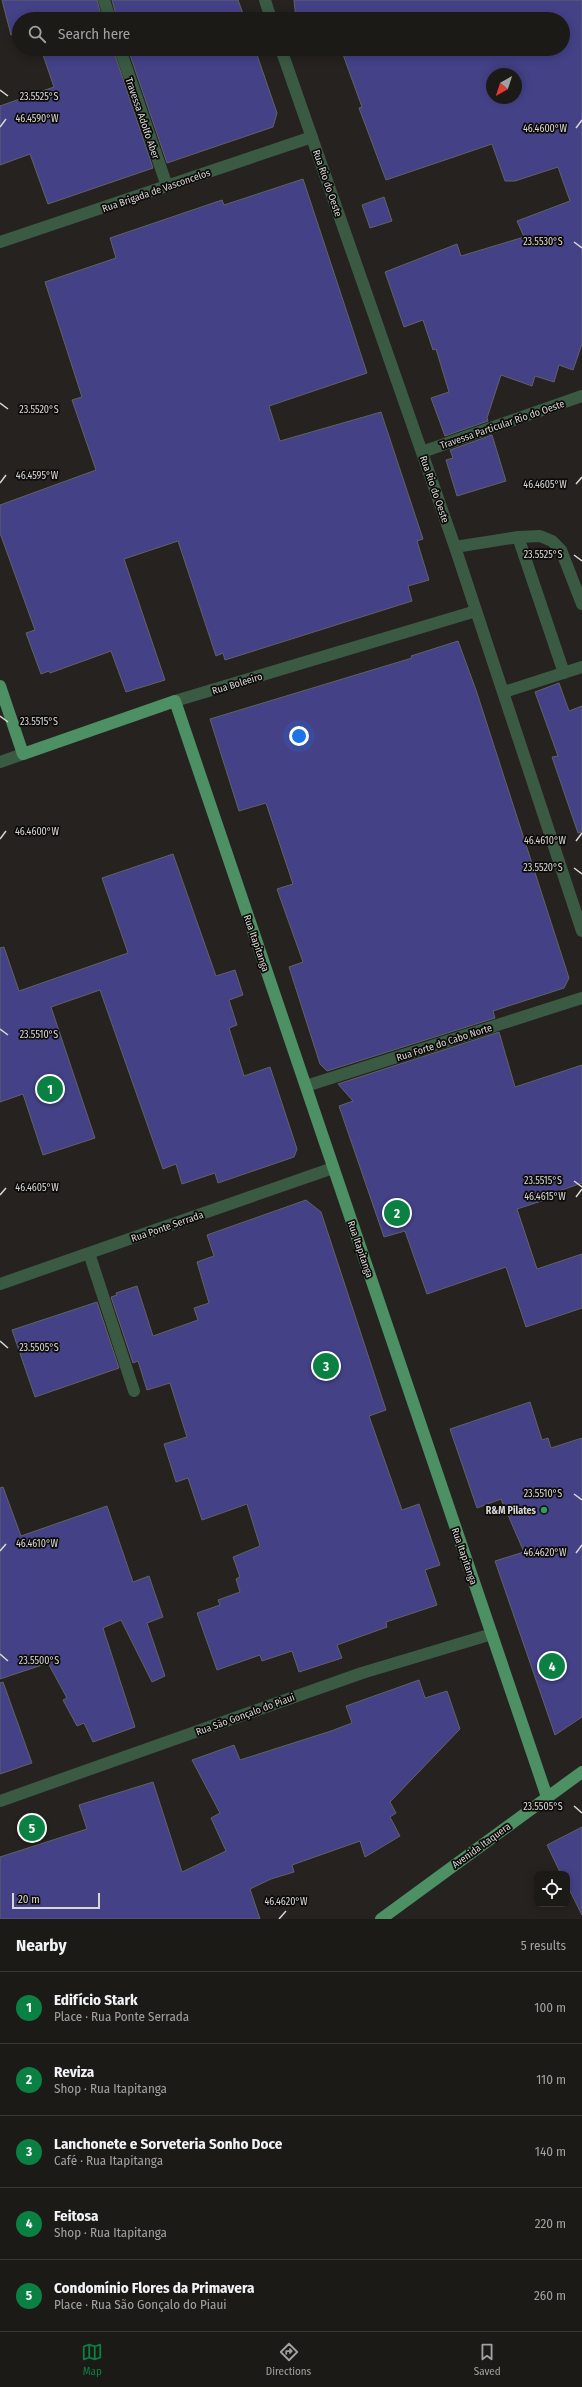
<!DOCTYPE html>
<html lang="en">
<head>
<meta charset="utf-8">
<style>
  :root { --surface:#1c1a17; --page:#252320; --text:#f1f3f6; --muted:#a0a1a1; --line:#3a3836; --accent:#0b8043 }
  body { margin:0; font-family:"Fira Sans Condensed",sans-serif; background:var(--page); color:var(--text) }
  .controls { position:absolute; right:12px; bottom:12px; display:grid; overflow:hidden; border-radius:8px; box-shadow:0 2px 10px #0003 }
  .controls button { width:36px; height:36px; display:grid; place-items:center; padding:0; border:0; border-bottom:1px solid var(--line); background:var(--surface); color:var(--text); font:20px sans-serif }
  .compass { position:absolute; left:486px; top:68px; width:36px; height:36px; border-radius:50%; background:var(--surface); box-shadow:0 2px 10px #0003; rotate:219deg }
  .scale { position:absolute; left:12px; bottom:10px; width:88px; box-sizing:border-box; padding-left:4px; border:2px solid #d9d7d5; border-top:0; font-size:11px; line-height:14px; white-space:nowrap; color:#d9d7d5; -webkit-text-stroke:3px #0d0c0a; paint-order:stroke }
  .you { position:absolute; left:299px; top:736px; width:14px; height:14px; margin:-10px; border:3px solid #fff; border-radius:50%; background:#1a73e8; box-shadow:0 0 0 6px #1a73e833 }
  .badge { display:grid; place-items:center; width:26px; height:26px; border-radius:50%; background:var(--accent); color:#fff; font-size:13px; font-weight:700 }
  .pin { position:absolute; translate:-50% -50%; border:2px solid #fff; box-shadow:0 1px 4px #0006 }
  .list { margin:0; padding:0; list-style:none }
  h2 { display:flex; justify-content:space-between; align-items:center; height:52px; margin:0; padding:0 16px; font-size:17px }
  h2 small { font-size:13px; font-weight:400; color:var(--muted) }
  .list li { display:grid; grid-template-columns:26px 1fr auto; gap:12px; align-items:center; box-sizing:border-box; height:72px; padding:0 16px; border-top:1px solid var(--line) }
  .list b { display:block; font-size:15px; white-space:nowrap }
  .list p { margin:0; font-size:13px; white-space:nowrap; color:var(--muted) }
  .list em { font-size:13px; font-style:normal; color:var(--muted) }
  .icon { flex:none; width:22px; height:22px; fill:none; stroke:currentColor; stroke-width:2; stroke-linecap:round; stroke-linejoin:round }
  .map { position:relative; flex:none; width:582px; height:1919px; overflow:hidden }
  .search { position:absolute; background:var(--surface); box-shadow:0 2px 10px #0003; left:12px; right:12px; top:12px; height:44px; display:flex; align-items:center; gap:10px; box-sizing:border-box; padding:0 14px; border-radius:22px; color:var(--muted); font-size:15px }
  .sheet { height:412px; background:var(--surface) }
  nav { display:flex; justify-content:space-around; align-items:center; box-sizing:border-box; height:56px; border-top:1px solid var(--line); background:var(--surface); font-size:11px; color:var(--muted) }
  nav a { display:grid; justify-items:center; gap:2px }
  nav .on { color:var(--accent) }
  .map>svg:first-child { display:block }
  .building { fill:#444187; stroke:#616266; fill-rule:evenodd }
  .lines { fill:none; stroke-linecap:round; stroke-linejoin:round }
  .minor { stroke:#3a5a44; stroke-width:12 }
  .major { stroke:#4d9064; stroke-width:12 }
  .ticks { fill:none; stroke:#d9d7d5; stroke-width:1.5 }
  .leisure-dot { fill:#2e9e5b; stroke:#0d0c0a; stroke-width:1.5 }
  .labels { text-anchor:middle; stroke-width:3.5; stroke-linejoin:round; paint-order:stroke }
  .street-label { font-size:10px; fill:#d9d7d5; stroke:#0d0c0a }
  .poi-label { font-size:10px; font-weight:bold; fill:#d9d7d5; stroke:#0d0c0a; text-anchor:end }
  .ticks-label { font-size:10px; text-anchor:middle; fill:#d9d7d5; stroke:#0d0c0a; stroke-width:3.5; stroke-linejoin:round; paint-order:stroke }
</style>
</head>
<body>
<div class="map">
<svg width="582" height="1919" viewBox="0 0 582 1919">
  <rect width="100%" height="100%" fill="#25221f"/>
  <path class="building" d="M2,0H97L102,19H19V33L11,35Z
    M112,0H238L245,19H117Z
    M294,0H582V344L573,370L559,365L554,382L535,376L532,386L501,375L487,418L488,421L445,436L431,398L449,392L436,349L433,350L423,320L404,327L385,272L457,244L461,256L524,237L517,221L570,201L558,167L515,181H505L492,144L386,180L359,108L362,107L341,49H563V19H296ZM492,74H516V98H492Z
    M41,49H113L153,168L48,204L30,154L0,165V106L54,87Z
    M128,49H255L277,113L273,127L167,163Z
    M303,179L367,373L269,406L280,441L381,412L423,539L417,541L429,580L408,586L412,601L225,660L223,653L216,656L178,541L124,559L165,680L126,692L111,651L50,673L49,671L41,674L26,633L35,630L0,533V505L96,470L72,400L82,397L45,282L116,258L110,238L222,200L224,205Z
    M384,197L392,221L370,228L362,205Z
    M492,435L506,481L457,496L446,460L453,458L450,450Z
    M458,641L476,690L569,978L564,988L493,1011L495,1018L327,1071L320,1064L289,967L303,962L277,889L293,884L266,803L239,811L210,719L412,658L411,656Z
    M559,683L569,711L582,706V832L578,833L552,757L558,756L535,692Z
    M173,854L216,976L235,970L243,995L229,1000L237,1025L229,1028L244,1076L270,1067L297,1149L294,1157L218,1183L215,1173L182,1184L176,1164L163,1169L100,990L51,1007L95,1138L43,1155L23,1094L0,1102V948L4,947L19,991L128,953L102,878Z
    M499,1032L515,1087L582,1065V1183L559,1191L560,1195L517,1209L537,1269L582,1254V1308L526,1327L506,1267L427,1294L405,1231L384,1237L339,1106L353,1101L338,1084Z
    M306,1200L321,1212L386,1410L369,1416L402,1510L419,1504L440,1565L425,1570L437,1605L386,1622L387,1627L337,1645L342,1658L299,1672L292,1651L262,1661L260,1655L217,1670L197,1613L220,1605L218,1600L240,1592L236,1579L240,1577L233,1557L260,1546L247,1504L202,1520L188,1478L176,1482L164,1444L187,1437L170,1383L147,1390L138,1361L133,1363L111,1297L117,1295L116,1293L137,1286L153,1336L198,1320L194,1308L209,1303L197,1262L214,1256L207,1235Z
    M97,1302L119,1368L35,1397L12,1330Z
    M530,1402L542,1440L548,1438L551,1448L582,1438V1717L555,1735L495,1561L524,1552L501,1499L477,1508L450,1429Z
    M3,1487L21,1536L107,1506L133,1582L149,1576L163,1617L147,1623L165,1676L152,1682L121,1620L103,1628L135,1727L93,1742L84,1723L77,1726L63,1700L67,1698L48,1663L0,1679V1488Z
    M419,1680L425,1698L447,1691L460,1729L390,1802L396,1813L390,1817L400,1836L365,1857L360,1841L292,1865L294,1872L271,1879L250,1889L260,1919H0V1857L87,1829L79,1805L153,1782L182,1872L226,1851L211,1818L220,1813L192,1760L234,1745L240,1760L331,1731L352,1723L346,1706Z
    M3,1682L32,1763L0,1774V1683Z
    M582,1827V1915L567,1885V1874H561L547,1845Z"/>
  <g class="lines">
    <path class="minor" d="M104,0L110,19
      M265,0L271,19
      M120,49L167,186
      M281,49L455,547L582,931
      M0,242L312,137
      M422,452L582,396
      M518,537L564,673
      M455,547L518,537L540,536L552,541L561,550L582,604
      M504,692L582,667
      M175,701L476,611
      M0,762L23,754
      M306,1086L582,998
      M89,1253L134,1391
      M0,1284L333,1168
      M0,1801L362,1673L492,1634"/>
    <path class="major" d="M0,686L23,754L175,701L547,1797
      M381,1919L582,1772"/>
  </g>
  <path class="ticks" d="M0,90L8,96M0,127L6,119M576,128L582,120M574,242L582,248M0,403L8,409M0,483L6,475M576,484L582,477M574,555L582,561M0,716L8,722M0,839L6,831M576,841L582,833M574,868L582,874M0,1029L8,1035M574,1181L582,1187M0,1195L6,1188M576,1197L582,1189M0,1341L8,1348M574,1494L582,1500M0,1551L6,1544M576,1553L582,1545M0,1654L8,1661M574,1806L582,1813M279,1919L286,1911"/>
  <circle class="leisure-dot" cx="544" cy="1510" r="4"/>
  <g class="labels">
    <g class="street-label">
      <text transform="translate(143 118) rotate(71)" y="4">Travessa Adolfo Aber</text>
      <text transform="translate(328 183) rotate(71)" y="4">Rua Rio do Oeste</text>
      <text transform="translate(156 190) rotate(-19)" y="4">Rua Brigada de Vasconcelos</text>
      <text transform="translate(502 424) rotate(-19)" y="4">Travessa Particular Rio do Oeste</text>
      <text transform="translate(435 489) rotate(71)" y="4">Rua Rio do Oeste</text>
      <text transform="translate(237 683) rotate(-17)" y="4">Rua Boleeiro</text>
      <text transform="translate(257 943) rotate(71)" y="4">Rua Itapitanga</text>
      <text transform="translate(444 1042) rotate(-18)" y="4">Rua Forte do Cabo Norte</text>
      <text transform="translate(167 1226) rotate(-19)" y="4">Rua Ponte Serrada</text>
      <text transform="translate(361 1249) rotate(71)" y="4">Rua Itapitanga</text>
      <text transform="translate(465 1556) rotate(71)" y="4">Rua Itapitanga</text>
      <text transform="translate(245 1714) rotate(-20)" y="4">Rua São Gonçalo do Piaui</text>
      <text transform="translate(481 1845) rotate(-36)" y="4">Avenida Itaquera</text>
    </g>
    <g class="poi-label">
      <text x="536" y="1514">R&amp;M Pilates</text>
    </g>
  </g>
  <g class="ticks-label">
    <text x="39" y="100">23.5525°S</text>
    <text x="37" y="122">46.4590°W</text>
    <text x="545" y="132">46.4600°W</text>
    <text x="543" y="245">23.5530°S</text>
    <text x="39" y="413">23.5520°S</text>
    <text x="37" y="479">46.4595°W</text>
    <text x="545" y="488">46.4605°W</text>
    <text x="543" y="558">23.5525°S</text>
    <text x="39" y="725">23.5515°S</text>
    <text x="37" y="835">46.4600°W</text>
    <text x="545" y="844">46.4610°W</text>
    <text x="543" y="871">23.5520°S</text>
    <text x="39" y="1038">23.5510°S</text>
    <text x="543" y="1184">23.5515°S</text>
    <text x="37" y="1191">46.4605°W</text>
    <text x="545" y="1200">46.4615°W</text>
    <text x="39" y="1351">23.5505°S</text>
    <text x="543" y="1497">23.5510°S</text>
    <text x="37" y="1547">46.4610°W</text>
    <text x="545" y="1556">46.4620°W</text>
    <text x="39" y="1664">23.5500°S</text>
    <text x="543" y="1810">23.5505°S</text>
    <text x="286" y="1905">46.4620°W</text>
  </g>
</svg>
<div class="controls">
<button><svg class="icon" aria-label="locate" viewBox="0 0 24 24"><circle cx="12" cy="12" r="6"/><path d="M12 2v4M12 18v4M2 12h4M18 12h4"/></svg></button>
</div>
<svg class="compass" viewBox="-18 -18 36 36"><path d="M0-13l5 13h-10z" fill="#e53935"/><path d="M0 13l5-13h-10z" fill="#a0a1a1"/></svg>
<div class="scale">20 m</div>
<div class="you"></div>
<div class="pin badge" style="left:50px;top:1089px">1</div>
<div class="pin badge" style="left:397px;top:1213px">2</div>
<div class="pin badge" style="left:326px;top:1366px">3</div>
<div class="pin badge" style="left:552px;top:1666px">4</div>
<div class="pin badge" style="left:32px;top:1828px">5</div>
<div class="search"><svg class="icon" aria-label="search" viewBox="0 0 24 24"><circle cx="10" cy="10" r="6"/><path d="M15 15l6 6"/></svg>Search here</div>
</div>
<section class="sheet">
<h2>Nearby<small>5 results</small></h2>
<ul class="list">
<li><span class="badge">1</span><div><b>Edifício Stark</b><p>Place · Rua Ponte Serrada</p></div><em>100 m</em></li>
<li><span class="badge">2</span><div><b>Reviza</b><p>Shop · Rua Itapitanga</p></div><em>110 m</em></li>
<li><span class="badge">3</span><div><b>Lanchonete e Sorveteria Sonho Doce</b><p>Café · Rua Itapitanga</p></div><em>140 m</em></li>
<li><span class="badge">4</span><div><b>Feitosa</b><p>Shop · Rua Itapitanga</p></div><em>220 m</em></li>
<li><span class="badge">5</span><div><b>Condomínio Flores da Primavera</b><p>Place · Rua São Gonçalo do Piaui</p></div><em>260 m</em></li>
</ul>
</section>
<nav>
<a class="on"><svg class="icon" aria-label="map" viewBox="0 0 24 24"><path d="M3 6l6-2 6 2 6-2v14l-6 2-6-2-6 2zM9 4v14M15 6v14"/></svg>Map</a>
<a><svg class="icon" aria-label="directions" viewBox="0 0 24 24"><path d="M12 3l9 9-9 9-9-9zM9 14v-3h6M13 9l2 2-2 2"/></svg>Directions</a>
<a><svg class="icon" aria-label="saved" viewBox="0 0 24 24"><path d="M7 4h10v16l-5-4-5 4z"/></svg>Saved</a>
</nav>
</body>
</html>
